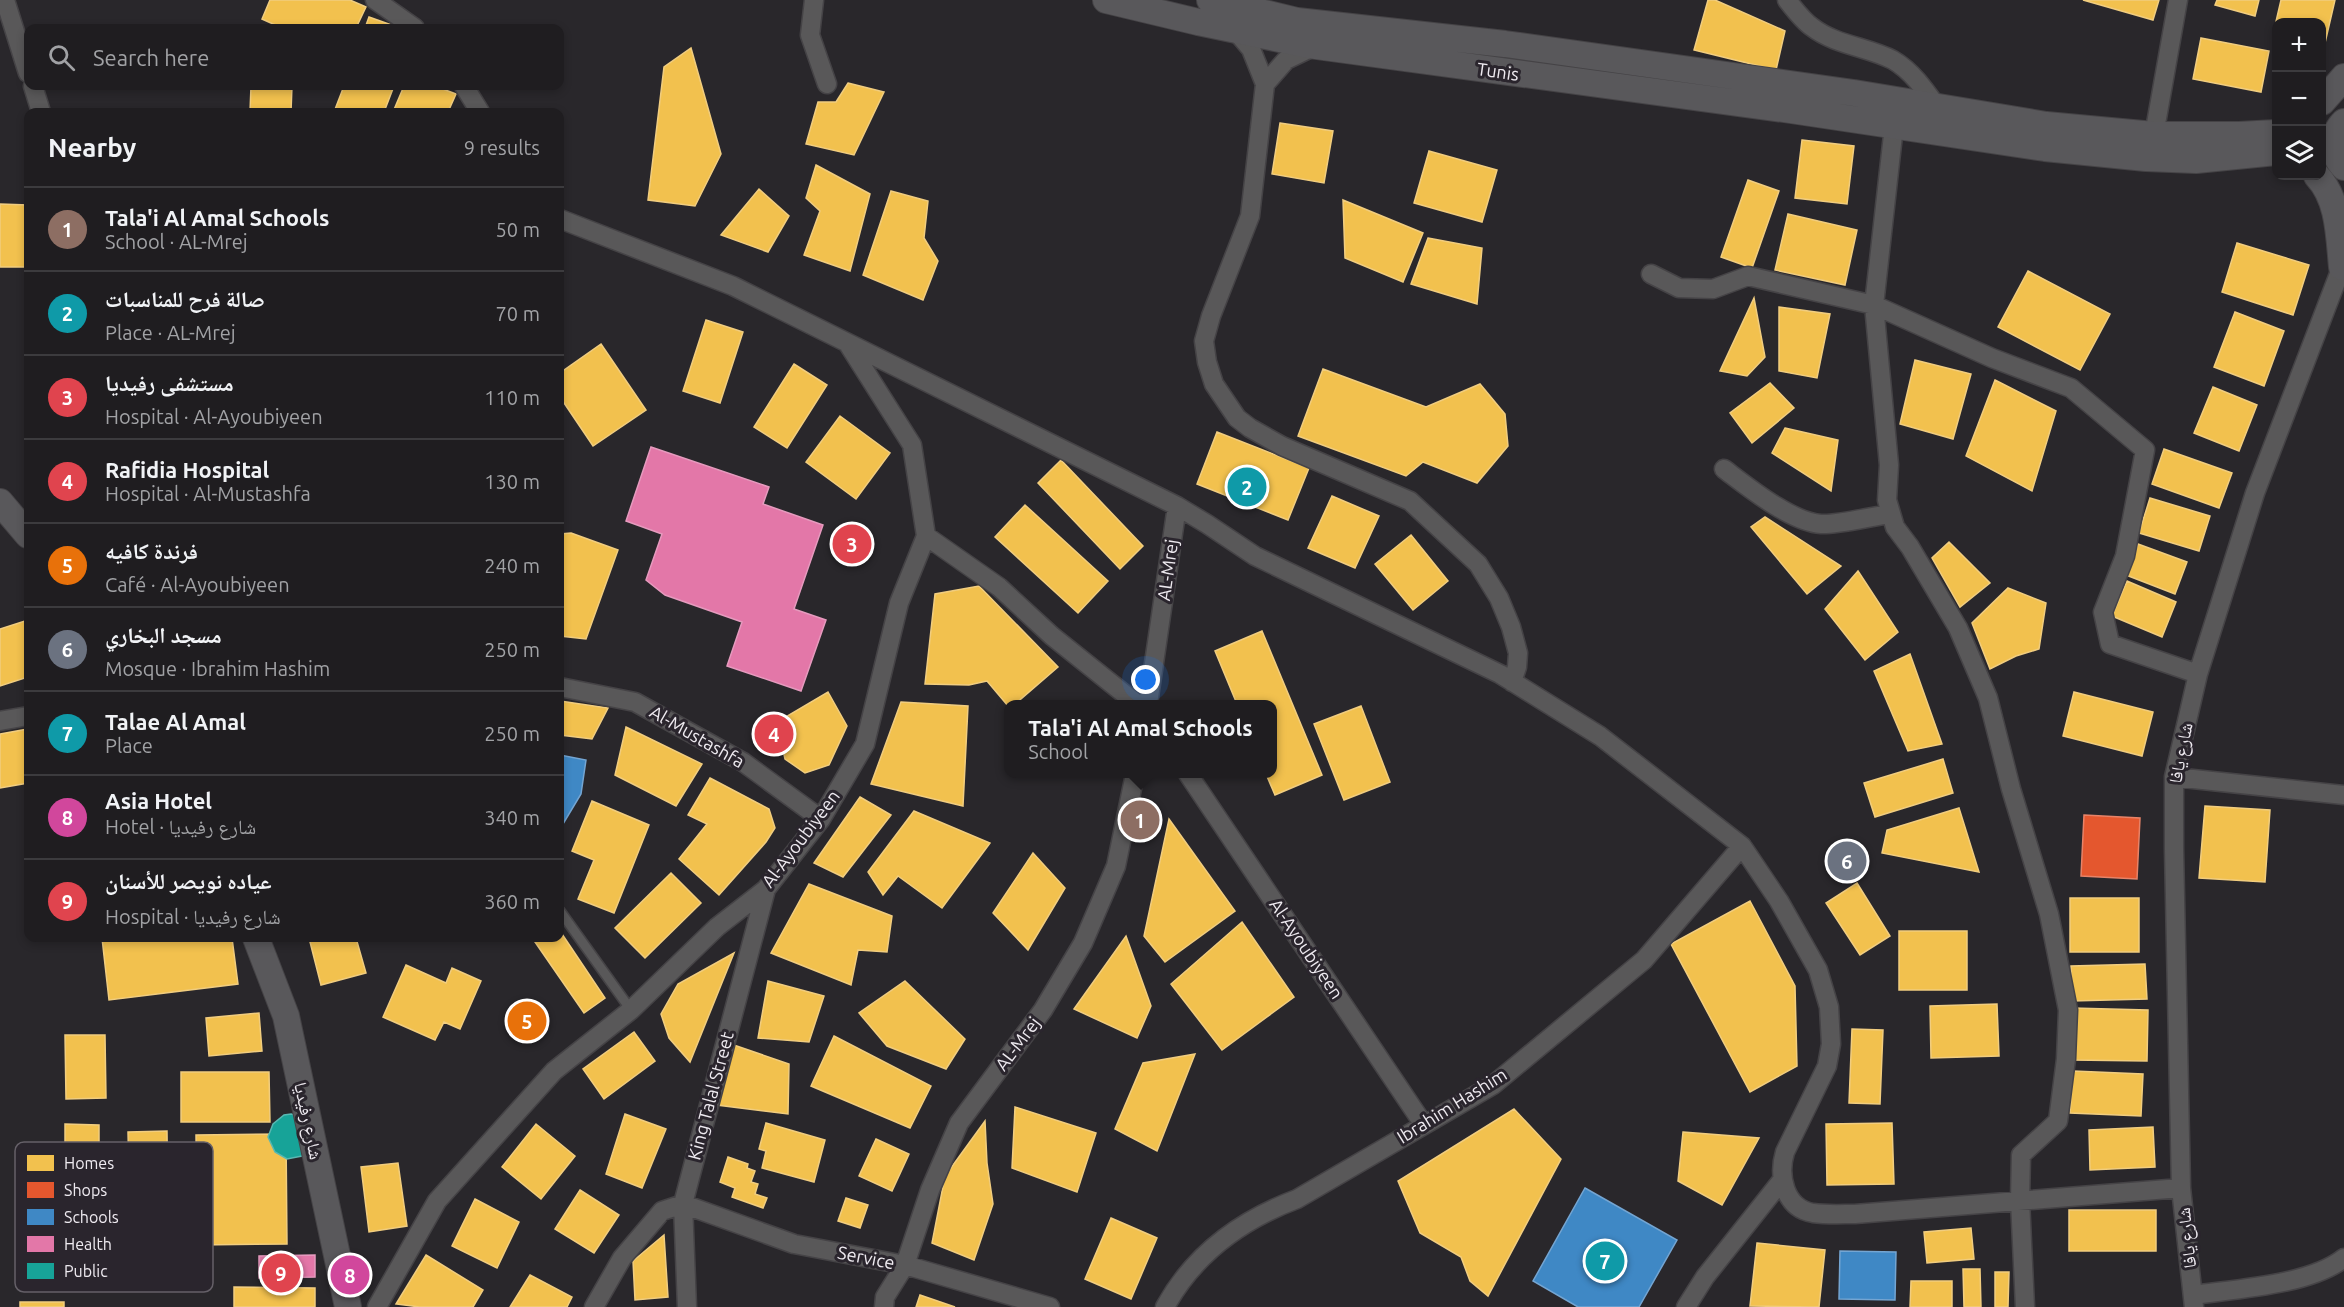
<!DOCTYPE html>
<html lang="en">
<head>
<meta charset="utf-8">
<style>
  :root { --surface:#1f1d20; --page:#2c2a2d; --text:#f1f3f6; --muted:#a1a2a5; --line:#3c3b3e; --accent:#0f766e }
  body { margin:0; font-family:Ubuntu,"Noto Naskh Arabic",sans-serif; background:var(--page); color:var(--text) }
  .controls { position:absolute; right:18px; top:18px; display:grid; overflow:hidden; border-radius:12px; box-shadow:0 3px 9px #0003 }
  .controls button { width:54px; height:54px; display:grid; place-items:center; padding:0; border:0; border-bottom:2px solid var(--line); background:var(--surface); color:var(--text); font:30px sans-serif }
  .you { position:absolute; left:1146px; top:680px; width:21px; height:21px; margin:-15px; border:4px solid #fff; border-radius:50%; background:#1a73e8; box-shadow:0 0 0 9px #1a73e833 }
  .badge { display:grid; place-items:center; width:39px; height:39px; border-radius:50%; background:var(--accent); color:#fff; font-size:20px; font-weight:700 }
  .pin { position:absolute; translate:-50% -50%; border:3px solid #fff; box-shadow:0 2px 6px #0006 }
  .popup { position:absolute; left:1004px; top:700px; width:273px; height:78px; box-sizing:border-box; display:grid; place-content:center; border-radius:12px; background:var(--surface); filter:drop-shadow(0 2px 4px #0005); font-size:20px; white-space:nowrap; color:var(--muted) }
  .popup b { font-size:22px; color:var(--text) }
  .popup::after { content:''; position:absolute; left:50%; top:100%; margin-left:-12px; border:12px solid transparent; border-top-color:var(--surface) }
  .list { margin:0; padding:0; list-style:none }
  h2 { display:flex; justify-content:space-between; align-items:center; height:78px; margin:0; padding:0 24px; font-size:26px }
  h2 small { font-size:20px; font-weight:400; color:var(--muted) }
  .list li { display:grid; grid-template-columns:39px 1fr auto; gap:18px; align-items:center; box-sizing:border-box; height:84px; padding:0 24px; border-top:2px solid var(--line) }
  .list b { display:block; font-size:22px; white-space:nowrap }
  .list p { margin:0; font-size:20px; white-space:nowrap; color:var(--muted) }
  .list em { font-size:20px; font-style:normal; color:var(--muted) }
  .icon { flex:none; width:33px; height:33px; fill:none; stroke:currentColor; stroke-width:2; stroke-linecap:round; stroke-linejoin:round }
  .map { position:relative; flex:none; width:2344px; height:1307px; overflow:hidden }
  .search { position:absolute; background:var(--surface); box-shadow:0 3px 9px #0003; left:24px; top:24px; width:540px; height:66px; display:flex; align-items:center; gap:15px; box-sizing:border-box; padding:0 21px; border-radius:12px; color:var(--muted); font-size:22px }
  .panel { position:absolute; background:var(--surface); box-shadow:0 3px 9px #0003; left:24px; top:108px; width:540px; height:834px; border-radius:12px }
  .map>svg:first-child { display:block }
  .homes { fill:#f2c14e; stroke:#f1cd7f; stroke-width:1.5 }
  .shops { fill:#e4572e; stroke:#e78368; stroke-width:1.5 }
  .schools { fill:#3f88c5; stroke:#74a5d2; stroke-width:1.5 }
  .health { fill:#e377a8; stroke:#e69abe; stroke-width:1.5 }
  .public { fill:#17a398; stroke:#58b8b2; stroke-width:1.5 }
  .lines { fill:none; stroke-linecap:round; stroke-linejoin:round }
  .lane-casing { stroke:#454346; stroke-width:12 }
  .street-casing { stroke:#454346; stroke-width:21 }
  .secondary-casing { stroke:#454346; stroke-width:28 }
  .lane { stroke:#595859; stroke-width:9 }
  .street { stroke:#595859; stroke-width:18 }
  .secondary { stroke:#59585b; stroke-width:26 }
  .labels { text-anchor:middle; stroke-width:6; stroke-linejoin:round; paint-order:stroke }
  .street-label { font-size:18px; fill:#eeeaf0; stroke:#2a252d }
  .key { fill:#2a252d; stroke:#656068; stroke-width:1.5 }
  .key-label { font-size:16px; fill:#eeeaf0 }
</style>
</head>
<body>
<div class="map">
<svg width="2344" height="1307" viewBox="0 0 2344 1307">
  <rect width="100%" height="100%" fill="#29272b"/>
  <path class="homes" d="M270,0H350L366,7L356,28H282L262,19Z
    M1708,0H1715L1785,31L1776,70L1694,50Z
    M2083,0H2159L2153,20Z
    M2217,0H2259L2255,16L2215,5Z
    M2281,0H2335L2325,43L2322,42V22H2276V31L2274,30Z
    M369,17L400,28H365Z
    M2201,38L2269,51L2261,92L2193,79Z
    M691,48L721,154L695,206L648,200L664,67Z
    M848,83L884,92L854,155L806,144L818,102H836Z
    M251,86H292L291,112H250Z
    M344,86H394L384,112H334Z
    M404,86H435L456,94L448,112H393Z
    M1280,123L1333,131L1324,183L1272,174Z
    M1802,140L1854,146L1847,204L1795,198Z
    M1429,151L1497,170L1482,222L1414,203Z
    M816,165L870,194L850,271L804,255L820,211L806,198Z
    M1748,180L1779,191L1752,268L1721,257Z
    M759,189L789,216L768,252L721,235Z
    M891,191L928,201L924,238L938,261L923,300L863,275Z
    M1343,200L1423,233L1403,282L1345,258Z
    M0,204L28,205V267H0Z
    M1788,214L1857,230L1845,285L1775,270Z
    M1428,238L1482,248L1477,304L1411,284Z
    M2237,243L2309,265L2293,315L2222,292Z
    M2028,271L2110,314L2080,370L1998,327Z
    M1754,298L1765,357L1747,376L1720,371Z
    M1779,307L1830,314L1817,378L1779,371Z
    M2235,312L2284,331L2264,386L2214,367Z
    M706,320L743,332L720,403L683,391Z
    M601,344L646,410L593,446L560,397V373Z
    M1915,360L1971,374L1953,439L1900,424Z
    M794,364L827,385L787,448L754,427Z
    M1323,369L1426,407L1480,384L1505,414L1508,446L1477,483L1423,462L1406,476L1298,436Z
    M1995,380L2056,411L2032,491L1966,456Z
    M1770,383L1794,408L1752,443L1730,413Z
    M2213,387L2257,405L2239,451L2194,433Z
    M840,416L890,453L856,499L806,462Z
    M1785,428L1838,440L1831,491L1772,453Z
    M1217,432L1309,468L1288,520L1197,484Z
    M2164,449L2232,473L2219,508L2152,484Z
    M1061,460L1143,546L1120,569L1038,483Z
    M1332,496L1379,516L1355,568L1308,548Z
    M2150,498L2210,516L2199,551L2139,533Z
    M1025,505L1108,581L1078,613L995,537Z
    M1765,517L1841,566L1807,594L1751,527Z
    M571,533L618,550L586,639L560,636V534Z
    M1411,535L1448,581L1413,610L1375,564Z
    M1949,542L1990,583L1960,607L1932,558Z
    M2138,544L2187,562L2175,594L2126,575Z
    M1858,571L1898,632L1865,660L1825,609Z
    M2127,581L2176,602L2162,637L2112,616Z
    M979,586L1058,667L1015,704L1008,706L987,681L969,685L925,684L935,594Z
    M2008,588L2046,603L2039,649L2016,656L1990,669L1972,623Z
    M28,620V677L0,686V629Z
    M1262,631L1322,775L1275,795L1266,774H1272V704H1237L1215,651Z
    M1910,654L1942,744L1908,751L1874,671Z
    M828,692L847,726L829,765L805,773L785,759L777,722Z
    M2074,692L2153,712L2142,756L2063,736Z
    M560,701L608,708L592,739L560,735Z
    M901,702L968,706L963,806L871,784Z
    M1361,706L1390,782L1344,800L1314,724Z
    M626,727L702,764L676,806L615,775Z
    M28,729V783L0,788V734Z
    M1943,759L1953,793L1875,817L1864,783Z
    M710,778L769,809L775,828L766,842L719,895L679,859L707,824L688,815Z
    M860,797L891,815L843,877L814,863Z
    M592,801L649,825L614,913L578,899L594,860L572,851Z
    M2205,806L2270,810L2265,882L2199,878Z
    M1959,808L1979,872L1882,853L1887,830Z
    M914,811L990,843L942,908L898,876L883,895L868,872Z
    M1169,819L1235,911L1165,962L1144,936Z
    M1033,853L1065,888L1028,950L993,913Z
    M671,873L701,903L645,958L615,928Z
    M1857,883L1890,936L1860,955L1826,903Z
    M809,884L892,916L887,952L858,950L851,985L771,953Z
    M2070,898H2139V952H2070Z
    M1750,901L1795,986L1797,1066L1750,1092L1671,944Z
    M1242,922L1294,997L1222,1050L1171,984Z
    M560,931L605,998L584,1013L535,942L543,938H560Z
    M1899,931H1967V990H1899Z
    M1126,936L1151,1006L1137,1038L1074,1009Z
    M102,938H232L238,984L109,1000Z
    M309,938H356L366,973L321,985Z
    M734,953L690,1062L669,1038L661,1014L678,984Z
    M2145,964L2147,999L2072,1001L2071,966Z
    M406,965L446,983L452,968L481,981L460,1029L444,1022L435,1040L383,1017Z
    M768,981L824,996L809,1042L758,1038Z
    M905,981L965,1039L946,1069L887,1046L859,1013Z
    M1997,1004L1999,1056L1931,1058L1930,1006Z
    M2072,1008L2148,1010L2147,1061L2071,1060Z
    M259,1013L262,1051L209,1056L206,1018Z
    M1852,1029L1883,1030L1880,1104L1849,1103Z
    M634,1032L655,1061L604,1099L583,1069Z
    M65,1035H105L106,1098L66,1099Z
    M834,1036L931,1086L910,1128L811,1086Z
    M725,1042L789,1064L788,1114L709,1104Z
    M1195,1054L1157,1151L1115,1129L1143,1063Z
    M2073,1071L2143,1074L2141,1116L2070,1113Z
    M181,1072H269L270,1122H181Z
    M1015,1107L1096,1133L1077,1192L1012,1168Z
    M1514,1109L1561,1159L1488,1296L1470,1281L1461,1257L1420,1233L1398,1181Z
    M625,1114L666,1129L642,1188L606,1174Z
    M985,1121L987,1163L993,1204L974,1260L932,1243L945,1176Z
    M766,1123L825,1140L814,1182L762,1168L766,1151L759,1149Z
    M1892,1123L1894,1184L1827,1185L1826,1124Z
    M65,1124L99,1125V1219H65Z
    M536,1124L575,1156L541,1199L502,1167Z
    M2153,1127L2155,1167L2090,1170L2089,1130Z
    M167,1131L168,1221L130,1222L128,1132Z
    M1683,1132L1759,1138L1722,1205L1678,1181Z
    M286,1134L287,1244L197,1245L196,1135Z
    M876,1139L909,1154L892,1191L859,1176Z
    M728,1157L748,1164L747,1168L755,1171L751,1182L758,1184L755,1194L767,1198L763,1208L732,1197L735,1188L720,1182Z
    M398,1163L407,1226L369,1232L361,1167Z
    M580,1190L619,1215L594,1253L555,1229Z
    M846,1198L868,1205L860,1228L838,1221Z
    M475,1199L519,1222L497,1268L452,1246Z
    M2069,1210H2156V1251H2069Z
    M1111,1218L1157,1238L1131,1299L1085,1279Z
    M1971,1228L1974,1259L1927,1263L1924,1232Z
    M664,1235L668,1297L635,1300L633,1261Z
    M1757,1243L1825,1250L1819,1307L1750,1306Z
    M426,1255L483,1290L473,1307H420L396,1304Z
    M1963,1269H1980L1981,1307H1964Z
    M1995,1272H2009L2008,1307H1995Z
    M530,1275L572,1297L567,1307H510Z
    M1911,1281H1952V1307H1910Z
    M234,1287L315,1288V1307H234Z
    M920,1295L955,1307H916Z
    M20,1302H64V1307H20Z"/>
  <path class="shops" d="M2084,815L2140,818L2137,879L2081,876Z"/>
  <path class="schools" d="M560,755L586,760L581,794L560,829Z
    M1585,1188L1677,1240L1639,1307H1578L1533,1281Z
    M1840,1251L1896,1252L1895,1300L1839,1299Z"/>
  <path class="health" d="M651,447L769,487L763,504L823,525L794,609L826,620L801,691L727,666L742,622L665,595L646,580L662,534L626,521Z
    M315,1255V1277L259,1278V1256Z"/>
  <path class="public" d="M291,1114L298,1116L308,1151L302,1156L287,1159L275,1152L268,1137L273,1124L284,1115Z"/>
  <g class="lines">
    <g class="lane-casing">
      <path id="lane" d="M560,911L631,1010"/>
    </g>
    <g class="street-casing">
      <path id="street" d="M5,0L28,73
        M375,0L415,28
        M814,0L810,35L827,84
        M1787,0C1794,9 1803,21 1812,27C1835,45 1868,47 1893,60C1912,71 1925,90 1937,107
        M1235,30L1251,49L1265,84L1250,216L1211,316L1204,341L1207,362L1214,384L1237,418L1250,428L1282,446L1410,501L1478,564L1499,598L1511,627L1518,653L1517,667L1512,682
        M1265,84L1286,60L1315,46
        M33,86L41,112
        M464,86L480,112
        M1894,126L1874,305L1889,465L1887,500L1895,527L1910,547L1958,628L1988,698L2011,789L2049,914L2068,1010L2066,1059L2058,1121L2021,1155L2020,1200L2025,1307
        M2154,135L2178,0
        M560,219L733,286L1177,506L1207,524L1255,556L1500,674L1600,736L1742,846L1779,901L1818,970L1829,1007L1831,1044L1827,1066L1785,1152C1778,1175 1784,1208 1813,1213C1827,1215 1842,1214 1855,1214L2181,1188
        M1651,274L1679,288L1713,289L1748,276L1874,305L1992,358L2071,388L2145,450L2125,556L2103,612L2110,644L2198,674
        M848,344L912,445L926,536
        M1724,469C1748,487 1791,522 1821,524C1838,525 1873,516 1891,514
        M926,536L999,587L1052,636L1137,704
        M560,687L635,702L743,762L821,819
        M1148,704L1177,506
        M0,721L28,716
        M1188,774L1424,1125
        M2174,777L2344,795
        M2193,1295C2236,1289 2310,1285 2344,1258
        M377,1307L437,1201L554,1071L631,1010L717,927L766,889L821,819L865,744L899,603L926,536
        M594,1307L622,1258L662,1211L683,1204L794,1244L905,1265L1050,1307
        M687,1307L683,1204L766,889
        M884,1307L885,1297L905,1265L930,1190L959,1123L1043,1010L1083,943L1116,866L1135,774
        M1165,1307C1194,1254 1241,1220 1297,1199L1493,1085L1644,960L1742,846
        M1686,1307L1705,1277L1782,1180
        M2194,1307L2181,1188L2174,849V777L2198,674L2255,493L2344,261"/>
    </g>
    <g class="secondary-casing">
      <path id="secondary" d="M1106,0L1198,22L1309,45L1791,110L2045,148L2146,158L2196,160L2276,152
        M1210,0L1297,21L1505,44L1854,93L2046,125L2154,135H2239L2276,133
        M2322,102L2344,77
        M2344,122C2331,135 2331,154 2344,167
        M2317,176C2339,199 2339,236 2342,267
        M0,502L28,535
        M256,938L286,1016L348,1307"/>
    </g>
    <use href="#lane" class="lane"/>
    <use href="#street" class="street"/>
    <use href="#secondary" class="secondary"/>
  </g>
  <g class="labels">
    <g class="street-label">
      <text transform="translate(1498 72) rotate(8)" y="6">Tunis</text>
      <text transform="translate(1168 570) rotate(-82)" y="6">AL-Mrej</text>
      <text transform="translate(697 737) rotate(30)" y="6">Al-Mustashfa</text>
      <text transform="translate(2181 753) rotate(-79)" y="6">شارع يافا</text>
      <text transform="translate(801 839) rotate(-53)" y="6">Al-Ayoubiyeen</text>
      <text transform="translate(1306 949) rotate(56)" y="6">Al-Ayoubiyeen</text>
      <text transform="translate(1018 1044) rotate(-53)" y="6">AL-Mrej</text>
      <text transform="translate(711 1096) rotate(-75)" y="6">King Talal Street</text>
      <text transform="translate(1452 1106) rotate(-32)" y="6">Ibrahim Hashim</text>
      <text transform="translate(308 1121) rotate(78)" y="6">شارع رفيديا</text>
      <text transform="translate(2187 1238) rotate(-96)" y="6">شارع يافا</text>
      <text transform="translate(866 1258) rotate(11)" y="6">Service</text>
    </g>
  </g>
  <rect x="15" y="1142" width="198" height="150" rx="9" class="key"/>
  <rect x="27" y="1155" width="27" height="16" fill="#f2c14e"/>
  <rect x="27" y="1182" width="27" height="16" fill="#e4572e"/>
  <rect x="27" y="1209" width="27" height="16" fill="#3f88c5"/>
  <rect x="27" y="1236" width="27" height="16" fill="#e377a8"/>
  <rect x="27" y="1263" width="27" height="16" fill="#17a398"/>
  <g class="key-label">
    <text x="64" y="1169">Homes</text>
    <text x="64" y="1196">Shops</text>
    <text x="64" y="1223">Schools</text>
    <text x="64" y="1250">Health</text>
    <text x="64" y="1277">Public</text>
  </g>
</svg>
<div class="controls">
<button>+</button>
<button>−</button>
<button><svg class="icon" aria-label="layers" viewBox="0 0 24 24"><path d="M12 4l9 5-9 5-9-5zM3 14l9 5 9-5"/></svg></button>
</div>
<div class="you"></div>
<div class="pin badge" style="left:1140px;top:820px;background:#8d6e63">1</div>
<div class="popup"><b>Tala'i Al Amal Schools</b>School</div>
<div class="pin badge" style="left:1247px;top:487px;background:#0f9aa8">2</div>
<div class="pin badge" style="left:852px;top:544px;background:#e0444e">3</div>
<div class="pin badge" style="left:774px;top:734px;background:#e0444e">4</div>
<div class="pin badge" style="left:527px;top:1021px;background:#e8710a">5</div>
<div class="pin badge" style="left:1847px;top:861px;background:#6b7280">6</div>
<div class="pin badge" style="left:1605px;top:1261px;background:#0f9aa8">7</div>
<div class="pin badge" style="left:350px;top:1275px;background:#d1479c">8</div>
<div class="pin badge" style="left:281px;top:1273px;background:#e0444e">9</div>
<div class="search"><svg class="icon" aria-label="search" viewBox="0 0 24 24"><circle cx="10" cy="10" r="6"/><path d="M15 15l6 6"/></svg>Search here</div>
<section class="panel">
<h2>Nearby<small>9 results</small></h2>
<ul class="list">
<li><span class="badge" style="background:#8d6e63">1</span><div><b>Tala'i Al Amal Schools</b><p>School · AL-Mrej</p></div><em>50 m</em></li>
<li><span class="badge" style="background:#0f9aa8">2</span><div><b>صالة فرح للمناسبات</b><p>Place · AL-Mrej</p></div><em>70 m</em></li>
<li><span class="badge" style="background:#e0444e">3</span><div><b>مستشفى رفيديا</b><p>Hospital · Al-Ayoubiyeen</p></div><em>110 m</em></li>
<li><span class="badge" style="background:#e0444e">4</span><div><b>Rafidia Hospital</b><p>Hospital · Al-Mustashfa</p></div><em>130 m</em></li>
<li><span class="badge" style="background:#e8710a">5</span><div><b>فرندة كافيه</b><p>Café · Al-Ayoubiyeen</p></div><em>240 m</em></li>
<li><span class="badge" style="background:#6b7280">6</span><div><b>مسجد البخاري</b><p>Mosque · Ibrahim Hashim</p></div><em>250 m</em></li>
<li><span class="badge" style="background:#0f9aa8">7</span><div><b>Talae Al Amal</b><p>Place</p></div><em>250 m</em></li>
<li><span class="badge" style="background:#d1479c">8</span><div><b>Asia Hotel</b><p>Hotel · شارع رفيديا</p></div><em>340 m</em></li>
<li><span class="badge" style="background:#e0444e">9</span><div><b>عياده نويصر للأسنان</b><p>Hospital · شارع رفيديا</p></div><em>360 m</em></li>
</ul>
</section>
</div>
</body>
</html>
